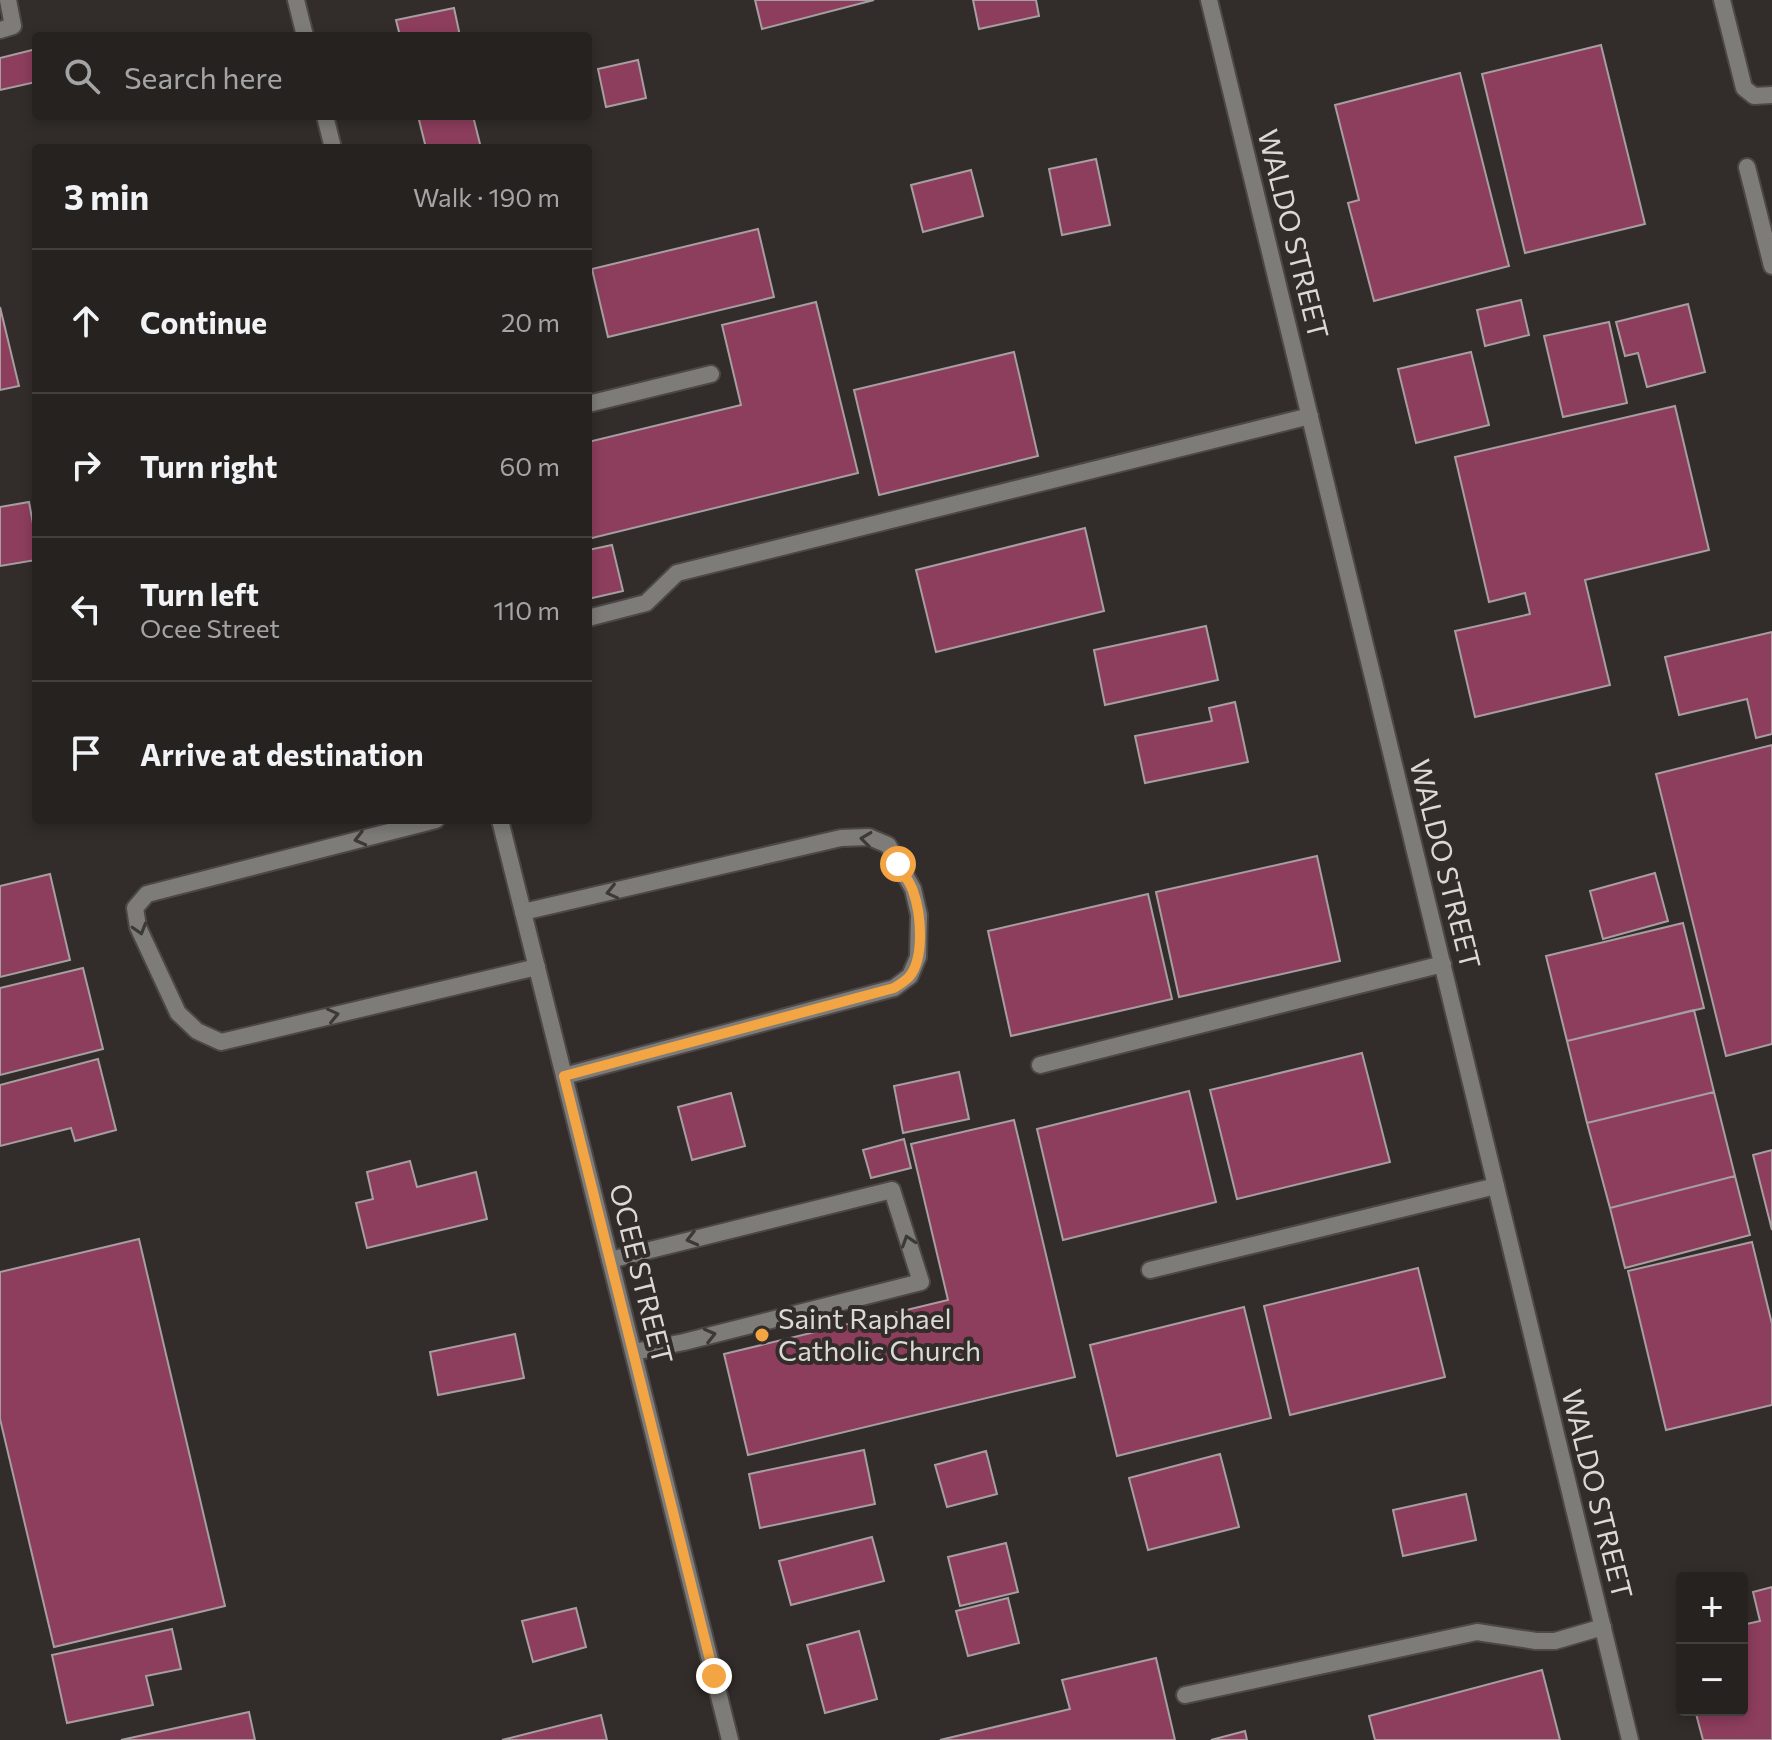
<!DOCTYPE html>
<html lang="en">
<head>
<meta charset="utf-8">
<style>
  :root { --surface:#262220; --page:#322f2d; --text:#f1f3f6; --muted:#a4a4a5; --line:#423f3e }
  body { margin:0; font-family:Commissioner,sans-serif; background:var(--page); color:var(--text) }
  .controls { position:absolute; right:24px; bottom:24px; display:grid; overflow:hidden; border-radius:8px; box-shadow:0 4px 12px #0003 }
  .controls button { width:72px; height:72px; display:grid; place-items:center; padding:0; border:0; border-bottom:2px solid var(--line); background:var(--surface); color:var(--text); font:40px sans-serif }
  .stop { position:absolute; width:24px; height:24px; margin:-18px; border:6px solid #f3a443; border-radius:50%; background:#fff }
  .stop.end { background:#f3a443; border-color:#fff; box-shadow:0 2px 8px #0008 }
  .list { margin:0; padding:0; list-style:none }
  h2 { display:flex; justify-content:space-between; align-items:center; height:104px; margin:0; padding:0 32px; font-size:34px }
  h2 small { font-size:26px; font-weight:400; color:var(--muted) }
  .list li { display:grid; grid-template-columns:52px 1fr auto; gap:24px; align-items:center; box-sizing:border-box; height:144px; padding:0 32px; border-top:2px solid var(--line) }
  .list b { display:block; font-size:30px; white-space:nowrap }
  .list p { margin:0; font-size:26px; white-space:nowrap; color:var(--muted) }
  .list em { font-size:26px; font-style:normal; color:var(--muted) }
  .icon { flex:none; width:44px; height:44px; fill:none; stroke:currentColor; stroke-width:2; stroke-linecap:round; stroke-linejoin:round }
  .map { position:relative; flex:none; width:1772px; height:1740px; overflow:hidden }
  .search { position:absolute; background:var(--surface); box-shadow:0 4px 12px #0003; left:32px; top:32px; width:560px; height:88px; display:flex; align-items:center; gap:20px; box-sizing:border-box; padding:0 28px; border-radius:8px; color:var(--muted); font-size:30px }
  .panel { position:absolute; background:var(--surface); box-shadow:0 4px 12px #0003; left:32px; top:144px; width:560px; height:680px; border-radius:8px }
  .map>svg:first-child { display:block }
  .building { fill:#8d3e5d; stroke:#a69ea0; stroke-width:2 }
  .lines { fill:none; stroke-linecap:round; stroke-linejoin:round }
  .lane-casing { stroke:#4d4846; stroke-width:20 }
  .street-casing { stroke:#4d4846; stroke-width:20 }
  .lane { stroke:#7d7c79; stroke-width:16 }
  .street { stroke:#7d7c79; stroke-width:16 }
  .oneway { stroke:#3d3936 }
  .route { stroke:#f3a443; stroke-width:10 }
  .poi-dot { fill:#f3a443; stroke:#322d2a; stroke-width:3 }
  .labels { text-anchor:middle; stroke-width:8; stroke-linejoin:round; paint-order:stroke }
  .street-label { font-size:28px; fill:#dcd8d6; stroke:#322d2a }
  .poi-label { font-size:28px; fill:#dcd8d6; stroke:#322d2a; text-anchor:start }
</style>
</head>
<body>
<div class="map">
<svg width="1772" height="1740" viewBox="0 0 1772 1740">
  <rect width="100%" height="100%" fill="#322d2a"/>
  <path class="building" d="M755,0H874L762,29Z
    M973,0H1036L1039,16L979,29Z
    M454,8L460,36H400L396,20Z
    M1601,45L1645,224L1525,253L1482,74Z
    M36,49V82L0,90V58Z
    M638,60L646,98L606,107L598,69Z
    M1460,73L1509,266L1374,301L1348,203L1359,200L1335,105Z
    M418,116H473L481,148H426Z
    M1096,159L1110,225L1062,235L1049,169Z
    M971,170L983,216L923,232L911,185Z
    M758,229L774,297L608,337L592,269Z
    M1521,300L1529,335L1485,346L1477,310Z
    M816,302L858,473L588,539V442L741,405L722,325Z
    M1688,304L1705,372L1647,387L1638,353L1625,356L1616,322Z
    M0,307L19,386L0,390Z
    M1609,322L1627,403L1563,417L1544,336Z
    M1014,352L1038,456L879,495L854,390Z
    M1471,352L1489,425L1416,443L1398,369Z
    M1675,406L1709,550L1585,580L1610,685L1475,717L1455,631L1530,614L1525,593L1489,602L1455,457Z
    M29,502L36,540V560L0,566V507Z
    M1085,528L1104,611L936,652L916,570Z
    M612,545L623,591L588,599V550Z
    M1206,626L1218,680L1105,705L1094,650Z
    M1772,632V734L1756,738L1747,699L1679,715L1665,657Z
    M1235,702L1248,762L1145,783L1135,736L1212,721L1209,708Z
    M1772,745V1044L1726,1056L1656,774Z
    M1317,856L1340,961L1179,997L1156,892Z
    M1655,873L1668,921L1603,939L1590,891Z
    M50,874L70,960L0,977V886Z
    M1148,894L1172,999L1011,1036L988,931Z
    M1683,923L1704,1008L1567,1041L1546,956Z
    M83,968L103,1049L0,1075V988Z
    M1694,1010L1714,1092L1587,1123L1567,1041Z
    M1362,1053L1390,1162L1237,1199L1210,1090Z
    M98,1059L116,1130L75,1141L71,1128L0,1146V1085Z
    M959,1072L969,1119L903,1133L894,1086Z
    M1189,1091L1216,1202L1063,1240L1037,1129Z
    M1714,1092L1735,1176L1610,1208L1587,1123Z
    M731,1093L745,1146L692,1160L678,1107Z
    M1014,1120L1075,1377L748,1455L724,1354L948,1300L911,1144Z
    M904,1139L911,1168L871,1178L863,1150Z
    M1772,1150V1230L1753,1155Z
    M410,1161L417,1187L476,1172L487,1219L367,1248L356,1203L373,1199L367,1172Z
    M1735,1176L1750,1235L1625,1268L1610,1208Z
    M139,1239L225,1606L54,1647L0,1419V1272Z
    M1752,1242L1772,1324V1405L1666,1430L1628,1271Z
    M1418,1268L1445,1377L1290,1415L1264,1306Z
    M1244,1307L1271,1418L1117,1456L1090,1345Z
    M515,1334L524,1378L438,1395L430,1352Z
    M864,1450L875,1504L760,1528L749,1474Z
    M986,1451L997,1494L947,1507L935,1465Z
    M1220,1454L1239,1527L1148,1550L1129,1478Z
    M1466,1494L1476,1540L1403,1556L1393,1510Z
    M872,1537L884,1581L791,1605L779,1561Z
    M1006,1543L1018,1592L960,1606L948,1557Z
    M1772,1587V1740H1703L1695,1710H1742V1625L1760,1621L1753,1592Z
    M1008,1598L1019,1643L968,1656L956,1611Z
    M576,1608L586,1647L533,1662L522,1621Z
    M172,1629L181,1669L146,1676L153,1705L67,1723L52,1655Z
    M859,1631L877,1699L825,1713L807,1645Z
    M1156,1658L1175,1740H940L1070,1709L1062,1680Z
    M1542,1670L1560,1740H1375L1369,1716Z
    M249,1712L255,1740H121Z
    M601,1715L607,1740H502Z
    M1245,1731L1247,1740H1211Z"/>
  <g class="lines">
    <g class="lane-casing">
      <path id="lane" d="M1722,0L1744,88L1754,96L1772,95
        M0,30L13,26L8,0
        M588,404L711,374
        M588,618L646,603L677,573L1310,416
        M436,820L147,894L135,908L138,927L178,1013L197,1031L221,1042L537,967
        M523,912L841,838L869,837L888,845L913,889L919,915L918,957L910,976L894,988L564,1076
        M1040,1065L1443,964
        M610,1260L892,1190L921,1282L684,1342L634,1352
        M1150,1270L1496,1186
        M1185,1695L1477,1632L1536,1641H1555L1603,1627"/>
    </g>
    <g class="street-casing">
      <path id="street" d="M296,0L305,36
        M1209,0L1630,1740
        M325,116L333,148
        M1747,167L1772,266
        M500,820L730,1740"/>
    </g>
    <use href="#lane" class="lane"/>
    <use href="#street" class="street"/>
  </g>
  <defs><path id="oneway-chevron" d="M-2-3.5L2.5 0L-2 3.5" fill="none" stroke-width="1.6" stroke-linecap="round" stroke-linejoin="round" transform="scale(2)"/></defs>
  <g class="oneway">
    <use href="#oneway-chevron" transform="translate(360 839) rotate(166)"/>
    <use href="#oneway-chevron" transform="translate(866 839) rotate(-173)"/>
    <use href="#oneway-chevron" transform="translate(612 892) rotate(167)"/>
    <use href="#oneway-chevron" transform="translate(140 929) rotate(73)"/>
    <use href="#oneway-chevron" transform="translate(333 1015) rotate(-13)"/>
    <use href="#oneway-chevron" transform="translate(692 1239) rotate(166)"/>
    <use href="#oneway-chevron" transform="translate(908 1241) rotate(-108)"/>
    <use href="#oneway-chevron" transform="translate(710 1335) rotate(-14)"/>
  </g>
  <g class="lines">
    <path class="route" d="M714,1676L564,1076L894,988C899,985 905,981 909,977C925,958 921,913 913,891C910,882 903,873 898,864"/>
  </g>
  <circle class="poi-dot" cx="762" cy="1335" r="8"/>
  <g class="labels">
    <g class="street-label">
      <text transform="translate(1293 234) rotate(76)" y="10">WALDO STREET</text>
      <text transform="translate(1445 864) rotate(76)" y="10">WALDO STREET</text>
      <text transform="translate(641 1274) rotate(76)" y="10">OCEE STREET</text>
      <text transform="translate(1597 1494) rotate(76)" y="10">WALDO STREET</text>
    </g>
    <g class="poi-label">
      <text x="778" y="1329">Saint Raphael<tspan x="778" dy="32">Catholic Church</tspan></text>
    </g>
  </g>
</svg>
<div class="controls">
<button>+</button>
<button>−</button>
</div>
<div class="stop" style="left:898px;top:864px"></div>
<div class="stop end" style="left:714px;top:1676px"></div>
<div class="search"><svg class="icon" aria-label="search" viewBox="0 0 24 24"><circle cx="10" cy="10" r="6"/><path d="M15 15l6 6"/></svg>Search here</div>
<section class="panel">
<h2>3 min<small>Walk · 190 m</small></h2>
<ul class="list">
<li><svg class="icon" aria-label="ahead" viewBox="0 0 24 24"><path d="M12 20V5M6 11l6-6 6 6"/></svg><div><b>Continue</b></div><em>20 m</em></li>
<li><svg class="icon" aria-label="right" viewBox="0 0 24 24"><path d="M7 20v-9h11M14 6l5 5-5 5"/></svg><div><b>Turn right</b></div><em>60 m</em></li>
<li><svg class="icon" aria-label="left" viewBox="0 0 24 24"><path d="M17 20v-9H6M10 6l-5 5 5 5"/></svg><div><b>Turn left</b><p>Ocee Street</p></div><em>110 m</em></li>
<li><svg class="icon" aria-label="arrive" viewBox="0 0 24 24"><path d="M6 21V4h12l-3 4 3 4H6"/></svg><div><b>Arrive at destination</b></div></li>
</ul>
</section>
</div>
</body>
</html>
